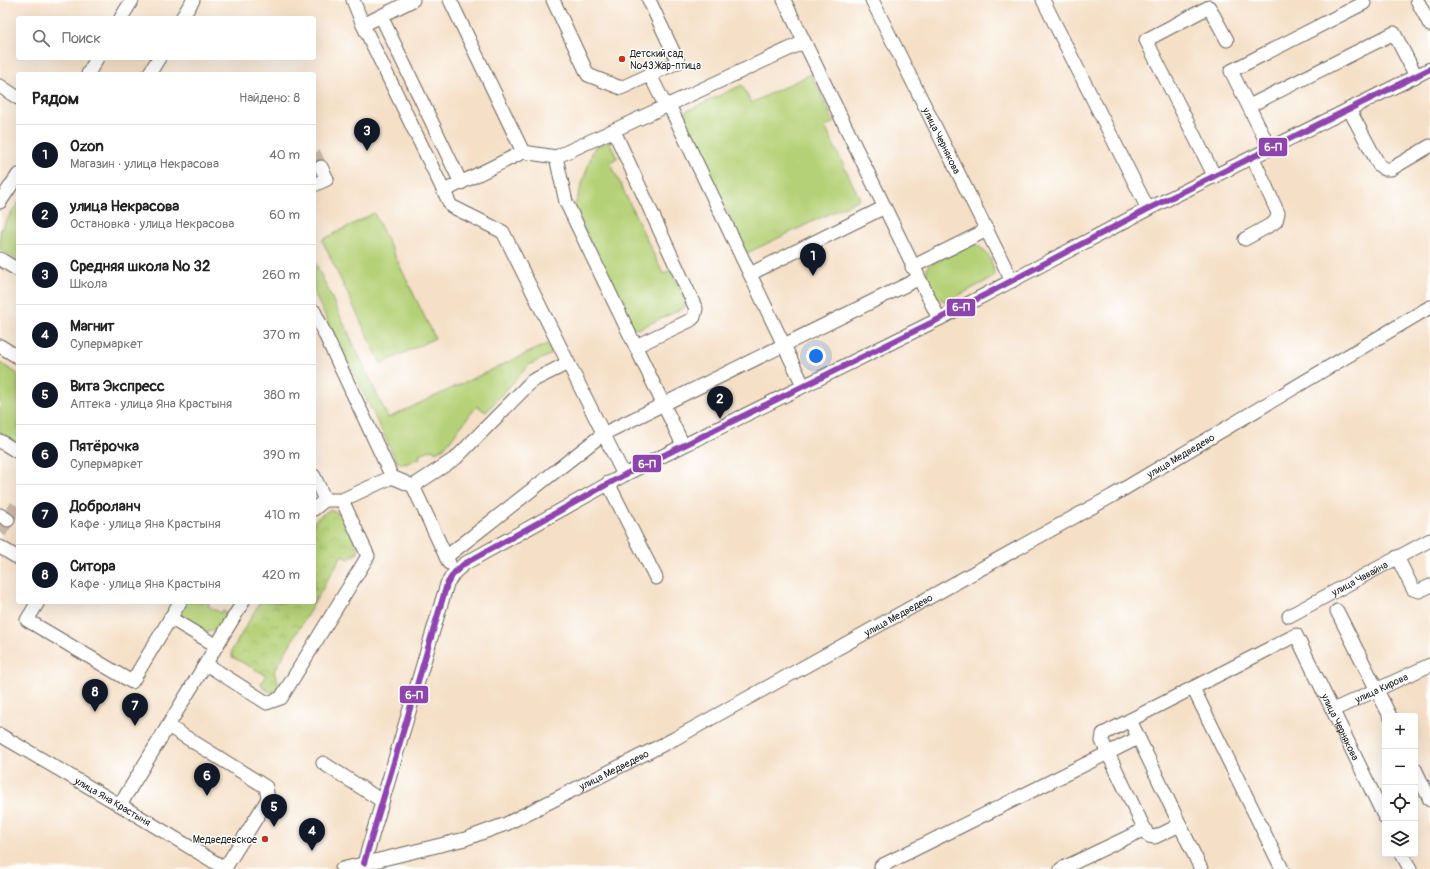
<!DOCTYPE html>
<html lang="ru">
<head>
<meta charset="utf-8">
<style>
  :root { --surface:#fff; --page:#f6f6f6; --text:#222; --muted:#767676; --line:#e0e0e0; --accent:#111827 }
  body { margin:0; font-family:Pangolin,sans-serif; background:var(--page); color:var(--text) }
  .controls { position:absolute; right:12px; bottom:12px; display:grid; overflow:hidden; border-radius:4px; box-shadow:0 4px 16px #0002 }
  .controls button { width:36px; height:36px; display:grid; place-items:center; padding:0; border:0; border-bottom:1px solid var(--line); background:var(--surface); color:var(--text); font:20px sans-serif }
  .you { position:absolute; left:816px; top:356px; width:14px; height:14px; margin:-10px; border:3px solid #fff; border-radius:50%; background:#1a73e8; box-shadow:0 0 0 6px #1a73e833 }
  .badge { display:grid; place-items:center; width:26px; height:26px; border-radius:50%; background:var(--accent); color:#fff; font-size:13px; font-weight:700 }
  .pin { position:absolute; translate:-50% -33px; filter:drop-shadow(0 1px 2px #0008) }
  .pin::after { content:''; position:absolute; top:21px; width:14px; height:12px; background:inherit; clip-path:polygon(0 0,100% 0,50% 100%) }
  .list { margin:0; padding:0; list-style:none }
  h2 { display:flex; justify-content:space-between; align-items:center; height:52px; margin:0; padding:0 16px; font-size:17px }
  h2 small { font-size:13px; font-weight:400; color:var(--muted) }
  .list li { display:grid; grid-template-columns:26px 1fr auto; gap:12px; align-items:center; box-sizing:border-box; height:60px; padding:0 16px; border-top:1px solid var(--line) }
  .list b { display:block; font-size:15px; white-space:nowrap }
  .list p { margin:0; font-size:13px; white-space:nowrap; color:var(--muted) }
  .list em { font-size:13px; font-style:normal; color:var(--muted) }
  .icon { flex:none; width:22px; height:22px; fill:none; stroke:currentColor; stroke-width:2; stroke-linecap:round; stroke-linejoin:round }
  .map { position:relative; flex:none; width:1430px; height:869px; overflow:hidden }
  .search { position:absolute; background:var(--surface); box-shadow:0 4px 16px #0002; left:16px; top:16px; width:300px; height:44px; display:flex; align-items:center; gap:10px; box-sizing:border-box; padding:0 14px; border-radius:4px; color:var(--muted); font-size:15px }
  .panel { position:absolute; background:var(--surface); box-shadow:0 4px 16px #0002; left:16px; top:72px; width:300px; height:532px; border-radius:4px }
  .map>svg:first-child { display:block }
  .grass { fill:#b5d177; stroke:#68764a }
  .park { fill:url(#park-crowns); stroke:#68764a }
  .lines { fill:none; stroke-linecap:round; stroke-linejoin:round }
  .minor-tunnel { stroke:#cab9a5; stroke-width:13; stroke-dasharray:13 6; stroke-linecap:butt }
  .minor-casing { stroke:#686158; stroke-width:15 }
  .minor { stroke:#fff; stroke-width:13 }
  .bus-1-casing { stroke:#fff; stroke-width:9 }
  .bus-1 { stroke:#8e44ad; stroke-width:6 }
  .poi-dot { fill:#c8321e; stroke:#fff; stroke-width:1.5 }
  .labels { text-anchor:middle; stroke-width:3; stroke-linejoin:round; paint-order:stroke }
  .poi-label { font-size:10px; fill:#1c1c1c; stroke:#fff; text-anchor:start }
  .street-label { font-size:10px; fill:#1c1c1c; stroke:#fff }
  .line-badge { stroke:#fff; stroke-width:1.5 }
  .badge-label { font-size:11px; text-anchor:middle; font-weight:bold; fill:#fff }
</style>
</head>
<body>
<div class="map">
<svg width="1430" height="869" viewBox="0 0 1430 869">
  <defs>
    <pattern id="park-crowns" width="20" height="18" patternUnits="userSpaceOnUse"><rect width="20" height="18" fill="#b5d177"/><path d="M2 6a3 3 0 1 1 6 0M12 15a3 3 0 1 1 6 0" fill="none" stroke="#9bb366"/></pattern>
  </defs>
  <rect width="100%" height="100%" fill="#fff"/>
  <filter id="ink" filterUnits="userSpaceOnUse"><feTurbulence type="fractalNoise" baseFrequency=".025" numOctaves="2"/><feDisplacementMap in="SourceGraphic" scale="8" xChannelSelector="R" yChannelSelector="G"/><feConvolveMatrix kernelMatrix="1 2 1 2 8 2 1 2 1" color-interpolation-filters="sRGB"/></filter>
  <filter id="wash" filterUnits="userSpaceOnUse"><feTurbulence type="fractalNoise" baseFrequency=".012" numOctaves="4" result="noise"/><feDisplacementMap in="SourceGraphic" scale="16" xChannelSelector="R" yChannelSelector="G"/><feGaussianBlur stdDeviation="0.9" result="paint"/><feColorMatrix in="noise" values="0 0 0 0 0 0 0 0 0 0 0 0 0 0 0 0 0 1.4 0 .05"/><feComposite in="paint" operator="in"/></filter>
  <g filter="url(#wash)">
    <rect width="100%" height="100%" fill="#f5e0c7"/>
    <path class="grass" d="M811,74L834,122L825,127L860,199L747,253L680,114L742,85L751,103Z
      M609,141L617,158L610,162L663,274L671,270L686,302L684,308L638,329L631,326L574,208L594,148Z
      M18,202V260L0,249V231Z
      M374,213L435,338L381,364L322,240Z
      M974,243C989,253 993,259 994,277L946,302L934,295L925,277L928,266Z
      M314,260L388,418L547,344L552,354L529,365L486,412L477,406L444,448L435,452L433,449L419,454L420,458L405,464L397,462L314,293Z
      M0,363L18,374V444L0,433Z
      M185,602H210L208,606L221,613L223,610L227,615L220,630L207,632L177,614Z"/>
    <path class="park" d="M329,510L345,515L359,552L349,559L342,555L274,672L280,685L276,690L270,692L264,689L261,683L266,675L232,657V650L260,602H314V521Z"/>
  </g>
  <g filter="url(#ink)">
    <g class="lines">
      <path class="minor-tunnel" d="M314,153L321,167
        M0,533L18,503"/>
      <g class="minor-casing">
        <g id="minor">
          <path d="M353,0L363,25"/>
          <path d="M413,0L363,25L451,206L503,232L624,475"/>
          <path d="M450,0L523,152"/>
          <path d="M553,0L588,75L621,88L678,62L649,0"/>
          <path d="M784,0L939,319"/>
          <path id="s1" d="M872,0L1012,281"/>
          <path d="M1043,0L1148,209"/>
          <path d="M1417,0L1430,25"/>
          <path d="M381,16L461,183"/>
          <path d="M121,18L132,0"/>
          <path d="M182,18L193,0"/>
          <path d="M88,74L97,58"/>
          <path d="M149,74L159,58"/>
          <path d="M650,75L666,107"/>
          <path d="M0,86L18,98"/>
          <path d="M669,105L803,385"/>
          <path d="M1249,106L1394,33L1416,76"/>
          <path d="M1349,109L1379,165L1384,169H1391L1430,146"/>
          <path d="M614,131L696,309L694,317L691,320L636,346"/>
          <path d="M1270,149L1231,71L1364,3"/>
          <path d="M556,157L566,202L683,445"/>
          <path d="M1215,177L1146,40L1209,7L1227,40"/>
          <path d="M314,185L327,179L321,167"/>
          <path d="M444,191L523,152L556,157L804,42"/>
          <path d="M0,202L18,175"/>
          <path d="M1245,239L1272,224L1276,221L1278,213L1253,158"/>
          <path d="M0,259L18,270"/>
          <path d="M912,267L987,230"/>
          <path d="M750,274L883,208"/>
          <path d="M314,311L392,477L413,486L449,563"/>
          <path d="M0,346L18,357"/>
          <path d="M0,441L18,452"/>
          <path d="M314,476L325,500"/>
          <path d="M608,483L656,578"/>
          <path d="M413,486L456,458L532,381L568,363"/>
          <path d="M314,509L325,500H342L392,477"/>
          <path d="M0,515L8,520"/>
          <path d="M0,547L18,558"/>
          <path d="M446,557L603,434L918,279"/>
          <path d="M1397,557L1413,589L1419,591L1430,586"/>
          <path d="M38,602L27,620L132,682L180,602"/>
          <path d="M1337,611L1390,716"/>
          <path id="s2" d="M1289,616L1430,540"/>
          <path d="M170,618L217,646"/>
          <path d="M206,664L267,703L281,698L368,556L342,500"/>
          <path d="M1193,688L1282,869"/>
          <path id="s3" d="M1333,710L1430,665"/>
          <path d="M1130,720L1201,869"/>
          <path d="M168,726L266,787L268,799L225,868"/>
          <path id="s4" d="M0,735L120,805L226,869"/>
          <path d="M323,763L382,801"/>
          <path d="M1415,769L1430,800"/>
          <path d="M120,805L243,602"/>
          <path id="s5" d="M1180,825L1155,837L1149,836L1147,834L1102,741L1103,734L1296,635L1385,818"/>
          <path d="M1402,854L1410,869"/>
          <path d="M364,863L447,584L454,573L464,564L624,475L939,319L1148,209L1430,69"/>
          <path d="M881,866L1138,738"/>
          <path id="s6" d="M342,869L465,839L506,824L674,739L1112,496L1430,307"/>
          <path d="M1061,869L1145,829"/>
        </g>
      </g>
      <use href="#minor" class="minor"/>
      <g class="bus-1-casing">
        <path id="bus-1" d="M364,863L447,584L454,573L464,564L624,475L939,319L1148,209L1430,69"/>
      </g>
      <use href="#bus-1" class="bus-1"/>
    </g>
  </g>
  <g class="poi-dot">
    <circle cx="622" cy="59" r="4"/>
    <circle cx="265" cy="839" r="4"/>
  </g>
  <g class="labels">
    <g class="poi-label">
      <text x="630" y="57">Детский сад<tspan x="630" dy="12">№43 Жар-птица</tspan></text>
      <text x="257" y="843" text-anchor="end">Медведевское</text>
    </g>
    <g class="street-label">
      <text dy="4" stroke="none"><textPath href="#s1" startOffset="157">улица Чернякова</textPath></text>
      <text dy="4" stroke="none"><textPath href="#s6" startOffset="939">улица Медведево</textPath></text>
      <text dy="4" stroke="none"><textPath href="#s2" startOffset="80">улица Чавайна</textPath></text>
      <text dy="4" stroke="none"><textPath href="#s6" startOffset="615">улица Медведево</textPath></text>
      <text dy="4" stroke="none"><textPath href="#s3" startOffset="53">улица Кирова</textPath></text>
      <text dy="4" stroke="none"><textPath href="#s5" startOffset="466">улица Чернякова</textPath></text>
      <text dy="4" stroke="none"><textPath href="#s6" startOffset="291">улица Медведево</textPath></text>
      <text dy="4" stroke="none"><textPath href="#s4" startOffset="131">улица Яна Крастыня</textPath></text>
    </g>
  </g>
  <g class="line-badge">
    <rect x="1258" y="137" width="30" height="20" rx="4" fill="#8e44ad"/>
    <rect x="946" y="298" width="30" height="19" rx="4" fill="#8e44ad"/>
    <rect x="632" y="454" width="30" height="19" rx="4" fill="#8e44ad"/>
    <rect x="399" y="685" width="30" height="19" rx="4" fill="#8e44ad"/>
  </g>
  <g class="badge-label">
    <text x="1273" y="151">6-П</text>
    <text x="961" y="311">6-П</text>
    <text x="647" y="468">6-П</text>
    <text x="414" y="699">6-П</text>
  </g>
</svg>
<div class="controls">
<button>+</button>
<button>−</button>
<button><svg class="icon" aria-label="locate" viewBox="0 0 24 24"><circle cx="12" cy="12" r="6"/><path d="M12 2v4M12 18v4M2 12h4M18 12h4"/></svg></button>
<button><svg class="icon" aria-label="layers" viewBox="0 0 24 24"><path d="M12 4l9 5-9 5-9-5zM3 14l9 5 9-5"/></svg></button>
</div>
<div class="you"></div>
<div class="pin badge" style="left:813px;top:276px">1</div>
<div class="pin badge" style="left:720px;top:419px">2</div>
<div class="pin badge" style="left:367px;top:151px">3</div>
<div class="pin badge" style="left:312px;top:851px">4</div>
<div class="pin badge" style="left:274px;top:827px">5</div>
<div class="pin badge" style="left:207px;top:796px">6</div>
<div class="pin badge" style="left:135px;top:726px">7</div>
<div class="pin badge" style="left:95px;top:712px">8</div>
<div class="search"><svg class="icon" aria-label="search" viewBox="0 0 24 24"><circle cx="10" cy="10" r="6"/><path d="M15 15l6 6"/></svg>Поиск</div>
<section class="panel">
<h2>Рядом<small>Найдено: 8</small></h2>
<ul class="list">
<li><span class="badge">1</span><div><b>Ozon</b><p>Магазин · улица Некрасова</p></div><em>40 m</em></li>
<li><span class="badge">2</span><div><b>улица Некрасова</b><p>Остановка · улица Некрасова</p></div><em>60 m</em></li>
<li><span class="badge">3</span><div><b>Средняя школа № 32</b><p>Школа</p></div><em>260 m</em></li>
<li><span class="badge">4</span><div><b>Магнит</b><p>Супермаркет</p></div><em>370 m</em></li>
<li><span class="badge">5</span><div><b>Вита Экспресс</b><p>Аптека · улица Яна Крастыня</p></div><em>380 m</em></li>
<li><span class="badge">6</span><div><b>Пятёрочка</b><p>Супермаркет</p></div><em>390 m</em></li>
<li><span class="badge">7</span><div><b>Доброланч</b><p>Кафе · улица Яна Крастыня</p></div><em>410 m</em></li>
<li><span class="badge">8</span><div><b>Ситора</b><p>Кафе · улица Яна Крастыня</p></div><em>420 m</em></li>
</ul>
</section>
</div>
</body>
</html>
